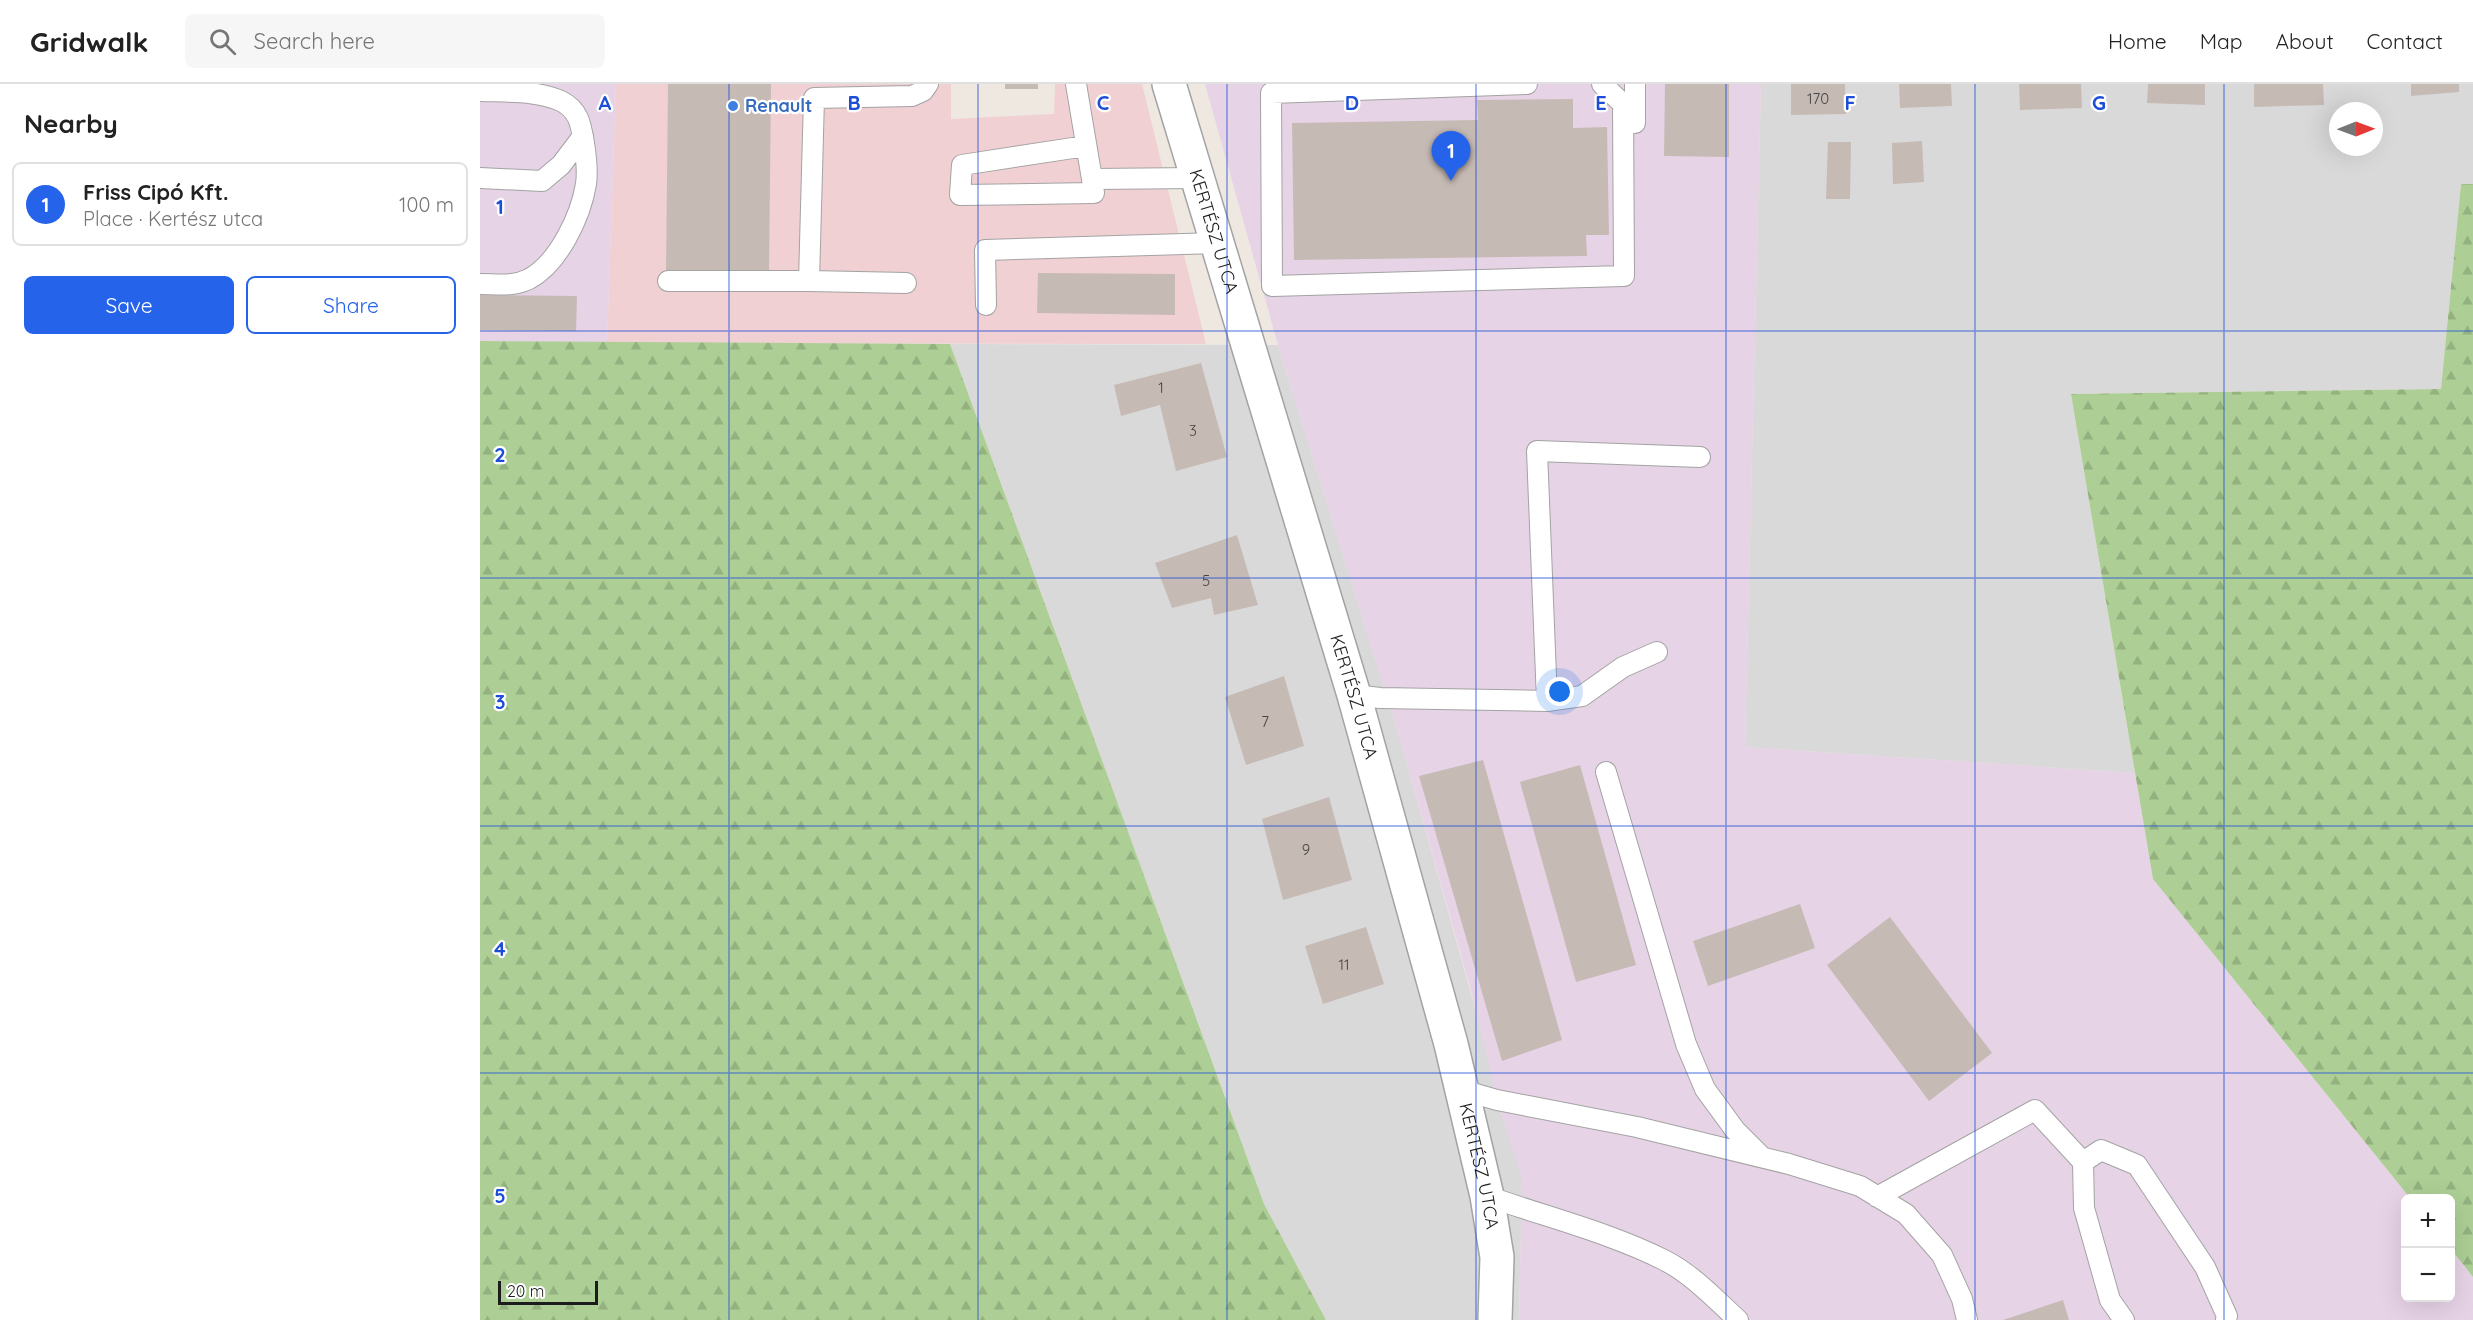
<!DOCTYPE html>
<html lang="en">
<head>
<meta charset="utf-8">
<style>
  :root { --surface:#fff; --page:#f6f6f6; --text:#222; --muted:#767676; --line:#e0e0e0; --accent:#2563eb }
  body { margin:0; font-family:Quicksand,sans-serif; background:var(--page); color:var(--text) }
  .controls { position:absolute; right:18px; bottom:18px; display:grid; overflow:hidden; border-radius:9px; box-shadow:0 6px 24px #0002 }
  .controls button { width:54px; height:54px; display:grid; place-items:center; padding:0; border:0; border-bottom:2px solid var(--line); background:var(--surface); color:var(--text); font:30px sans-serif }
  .compass { position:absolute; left:1849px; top:18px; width:54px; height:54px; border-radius:50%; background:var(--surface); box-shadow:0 6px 24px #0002; rotate:89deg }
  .scale { position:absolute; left:18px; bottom:15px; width:100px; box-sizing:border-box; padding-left:6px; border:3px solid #1c1c1c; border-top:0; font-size:16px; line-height:21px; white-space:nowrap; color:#1c1c1c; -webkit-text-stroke:4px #fff; paint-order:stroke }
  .you { position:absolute; left:1080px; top:608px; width:21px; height:21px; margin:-15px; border:4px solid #fff; border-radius:50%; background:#1a73e8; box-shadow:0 0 0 9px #1a73e833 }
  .badge { display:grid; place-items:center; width:39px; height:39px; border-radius:50%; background:var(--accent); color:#fff; font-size:20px; font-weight:700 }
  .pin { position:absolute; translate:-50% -50px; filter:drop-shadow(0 2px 3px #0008) }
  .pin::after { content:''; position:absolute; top:32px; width:21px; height:18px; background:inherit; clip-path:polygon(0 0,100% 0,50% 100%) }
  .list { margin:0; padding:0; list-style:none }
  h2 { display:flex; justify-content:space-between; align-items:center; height:78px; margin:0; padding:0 24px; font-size:26px }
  h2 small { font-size:20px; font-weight:400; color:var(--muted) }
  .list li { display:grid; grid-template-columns:39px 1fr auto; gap:18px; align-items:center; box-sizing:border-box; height:84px; margin:0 12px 12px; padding:0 12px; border:2px solid var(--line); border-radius:9px }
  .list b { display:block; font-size:22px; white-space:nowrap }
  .list p { margin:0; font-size:20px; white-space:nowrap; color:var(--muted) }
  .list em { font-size:20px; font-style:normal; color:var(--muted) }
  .actions { display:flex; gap:12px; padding:18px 24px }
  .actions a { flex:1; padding:14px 0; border:2px solid var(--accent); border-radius:9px; text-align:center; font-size:21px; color:var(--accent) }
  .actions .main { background:var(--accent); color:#fff }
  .icon { flex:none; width:33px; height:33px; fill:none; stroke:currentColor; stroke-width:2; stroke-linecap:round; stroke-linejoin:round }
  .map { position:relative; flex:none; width:1993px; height:1236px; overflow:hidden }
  header { display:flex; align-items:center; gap:36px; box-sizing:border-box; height:84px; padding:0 30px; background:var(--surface); border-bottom:2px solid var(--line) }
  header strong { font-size:28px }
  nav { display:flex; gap:33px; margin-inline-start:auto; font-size:21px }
  .search { width:420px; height:54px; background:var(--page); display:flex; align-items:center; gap:15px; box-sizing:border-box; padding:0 21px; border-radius:9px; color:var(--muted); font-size:22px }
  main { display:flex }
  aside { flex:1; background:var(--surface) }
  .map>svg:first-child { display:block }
  .residential { fill:#dad9d9; fill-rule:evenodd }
  .commercial { fill:#f0d0d3 }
  .industrial { fill:#e7d3e6 }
  .forest { fill:url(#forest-firs) }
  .building { fill:#c6bab5 }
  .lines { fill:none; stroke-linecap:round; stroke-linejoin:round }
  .service-casing { stroke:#a3a3a3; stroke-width:22 }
  .minor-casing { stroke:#a3a3a3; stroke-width:36 }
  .service { stroke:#fff; stroke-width:20 }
  .minor { stroke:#fff; stroke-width:33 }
  .grid { fill:none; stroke:#1d4ed8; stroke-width:1.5; stroke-opacity:0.55 }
  .shop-dot { fill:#3f7fe0; stroke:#fff; stroke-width:2 }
  .labels { text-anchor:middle; stroke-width:4.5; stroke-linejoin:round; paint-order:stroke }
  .number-label { font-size:15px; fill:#464442 }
  .shop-label { font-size:18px; font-weight:bold; fill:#366cbe; stroke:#fff; text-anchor:start }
  .street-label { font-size:18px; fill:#1c1c1c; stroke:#fff }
  .grid-label { font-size:20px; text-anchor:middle; font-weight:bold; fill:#1d4ed8; stroke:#fff; stroke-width:4.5; stroke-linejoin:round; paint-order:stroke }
</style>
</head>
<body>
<header>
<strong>Gridwalk</strong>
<div class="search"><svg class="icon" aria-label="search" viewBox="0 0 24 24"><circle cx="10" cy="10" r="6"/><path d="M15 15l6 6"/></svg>Search here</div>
<nav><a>Home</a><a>Map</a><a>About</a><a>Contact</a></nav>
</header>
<main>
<aside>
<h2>Nearby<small></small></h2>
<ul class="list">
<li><span class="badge">1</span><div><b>Friss Cipó Kft.</b><p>Place · Kertész utca</p></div><em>100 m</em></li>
</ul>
<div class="actions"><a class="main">Save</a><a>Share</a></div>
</aside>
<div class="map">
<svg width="1993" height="1236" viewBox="0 0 1993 1236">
  <defs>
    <pattern id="forest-firs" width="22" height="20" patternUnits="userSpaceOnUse" patternTransform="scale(1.5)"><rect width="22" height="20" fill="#adcf95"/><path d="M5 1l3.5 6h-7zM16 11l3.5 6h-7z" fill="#94b180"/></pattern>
  </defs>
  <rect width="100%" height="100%" fill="#eee8e1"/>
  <path class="residential" d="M1281,0H1993V100H1981L1961,305L1591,310L1655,689L1265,663ZM1858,27H1894V63H1858Z
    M470,260L798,261L921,658L1042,1093L1039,1236H846L784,1120Z"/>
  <path class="commercial" d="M136,0H471V35L574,30L575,0H662L726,260L127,259Z"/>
  <path class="industrial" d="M0,0H136L127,259L0,257Z
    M725,0H1281L1265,663L1655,689L1673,795L1930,1114H1926V1214H1970L1971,1165L1993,1193V1236H1039L1042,1093L1017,1016L990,903L921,658L798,261Z"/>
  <path class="forest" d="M1981,100H1993V1193L1971,1165L1970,1114H1930L1673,795L1591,310L1961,305Z
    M0,257L470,260L784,1120L846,1236H0Z"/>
  <path class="building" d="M188,0H291L289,189L186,190Z
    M525,0H558V5H525Z
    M1185,0H1249V73L1184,72Z
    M1311,0H1365L1366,30L1311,31Z
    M1419,0H1471L1472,22L1420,24Z
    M1539,0H1601L1602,24L1540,26Z
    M1668,0H1725V21L1667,19Z
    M1774,0H1843L1844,21L1774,23Z
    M1931,0H1979V8L1931,12Z
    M1093,15V44L1127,43L1129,151H1106L1107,172L814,176L812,39L998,36L997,16Z
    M1442,57L1444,98L1413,100L1412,59Z
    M1348,58H1371L1370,115H1346Z
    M558,189L695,190V231L557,229Z
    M0,211L97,212L96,247L0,246Z
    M721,279L747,373L696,387L680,321L641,332L634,301Z
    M757,451L778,521L734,531L731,514L692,524L675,479Z
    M804,592L824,662L766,681L745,613Z
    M1003,676L1082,956L1022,977L939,692Z
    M1100,681L1156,881L1096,898L1040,698Z
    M849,713L872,796L803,816L782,735Z
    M1320,820L1335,864L1228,902L1213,857Z
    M1410,833L1512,969L1449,1017L1347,881Z
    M886,843L904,900L843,920L825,862Z
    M1583,1216L1589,1236H1523Z"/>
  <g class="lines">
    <g class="service-casing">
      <path id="service" d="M596,0L612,95L717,94
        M1047,0L791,9L792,202L1144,192L1143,20L1122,0
        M1155,0V39
        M0,7C27,8 56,6 81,17C99,26 101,41 104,59C106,72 108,87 106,100C101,131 79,179 49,195C33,203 17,200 0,200
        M606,62L482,81L480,111L614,109L612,95
        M0,94L62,97L81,81L103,52
        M188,197H329L334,14L432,12L443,7L448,0
        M329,197L426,199
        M506,221L505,166L737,159
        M874,611L900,614L1067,617L1057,367L1220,373
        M1067,617L1102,612L1143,583L1177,568
        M1126,688L1206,960L1225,1005L1255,1046L1281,1072
        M982,1006L1017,1016L1157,1043L1309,1080L1380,1102L1426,1130L1462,1171L1482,1215L1487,1236
        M1603,1078L1621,1066L1657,1081L1725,1183L1747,1232L1746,1236
        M1007,1112C1066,1133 1128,1148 1184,1176C1212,1190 1235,1215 1258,1236
        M1397,1113L1555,1026L1603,1078L1604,1124L1630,1216L1644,1236"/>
    </g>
    <g class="minor-casing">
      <g id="minor">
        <path id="s1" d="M689,0L874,611L971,960L1007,1112L1017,1173L1015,1236"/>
      </g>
    </g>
    <use href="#service" class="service"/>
    <use href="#minor" class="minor"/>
  </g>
  <path class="grid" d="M249,0V1236M498,0V1236M747,0V1236M996,0V1236M1246,0V1236M1495,0V1236M1744,0V1236M0,247H1993M0,494H1993M0,742H1993M0,989H1993"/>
  <circle class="shop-dot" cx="253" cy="22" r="6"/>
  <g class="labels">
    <g class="number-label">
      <text x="1338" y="20">170</text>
      <text x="681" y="309">1</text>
      <text x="713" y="352">3</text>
      <text x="726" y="502">5</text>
      <text x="785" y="643">7</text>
      <text x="826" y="771">9</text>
      <text x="864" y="886">11</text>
    </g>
    <g class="shop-label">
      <text x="265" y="28">Renault</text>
    </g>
    <g class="street-label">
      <text dy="6" stroke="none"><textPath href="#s1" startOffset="154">KERTÉSZ UTCA</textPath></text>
      <text dy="6" stroke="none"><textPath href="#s1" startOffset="640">KERTÉSZ UTCA</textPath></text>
      <text dy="6" stroke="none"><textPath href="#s1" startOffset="1126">KERTÉSZ UTCA</textPath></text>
    </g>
  </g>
  <g class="grid-label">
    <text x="125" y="26">A</text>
    <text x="374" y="26">B</text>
    <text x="623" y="26">C</text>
    <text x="872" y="26">D</text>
    <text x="1121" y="26">E</text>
    <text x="1370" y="26">F</text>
    <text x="1619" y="26">G</text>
    <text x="20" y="130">1</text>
    <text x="20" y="378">2</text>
    <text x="20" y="625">3</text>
    <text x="20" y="872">4</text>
    <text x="20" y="1119">5</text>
  </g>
</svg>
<div class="controls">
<button>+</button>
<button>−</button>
</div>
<svg class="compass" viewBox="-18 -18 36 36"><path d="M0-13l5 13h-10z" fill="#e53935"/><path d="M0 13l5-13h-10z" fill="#767676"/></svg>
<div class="scale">20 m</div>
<div class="you"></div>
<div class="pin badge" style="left:971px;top:97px">1</div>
</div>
</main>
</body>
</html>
